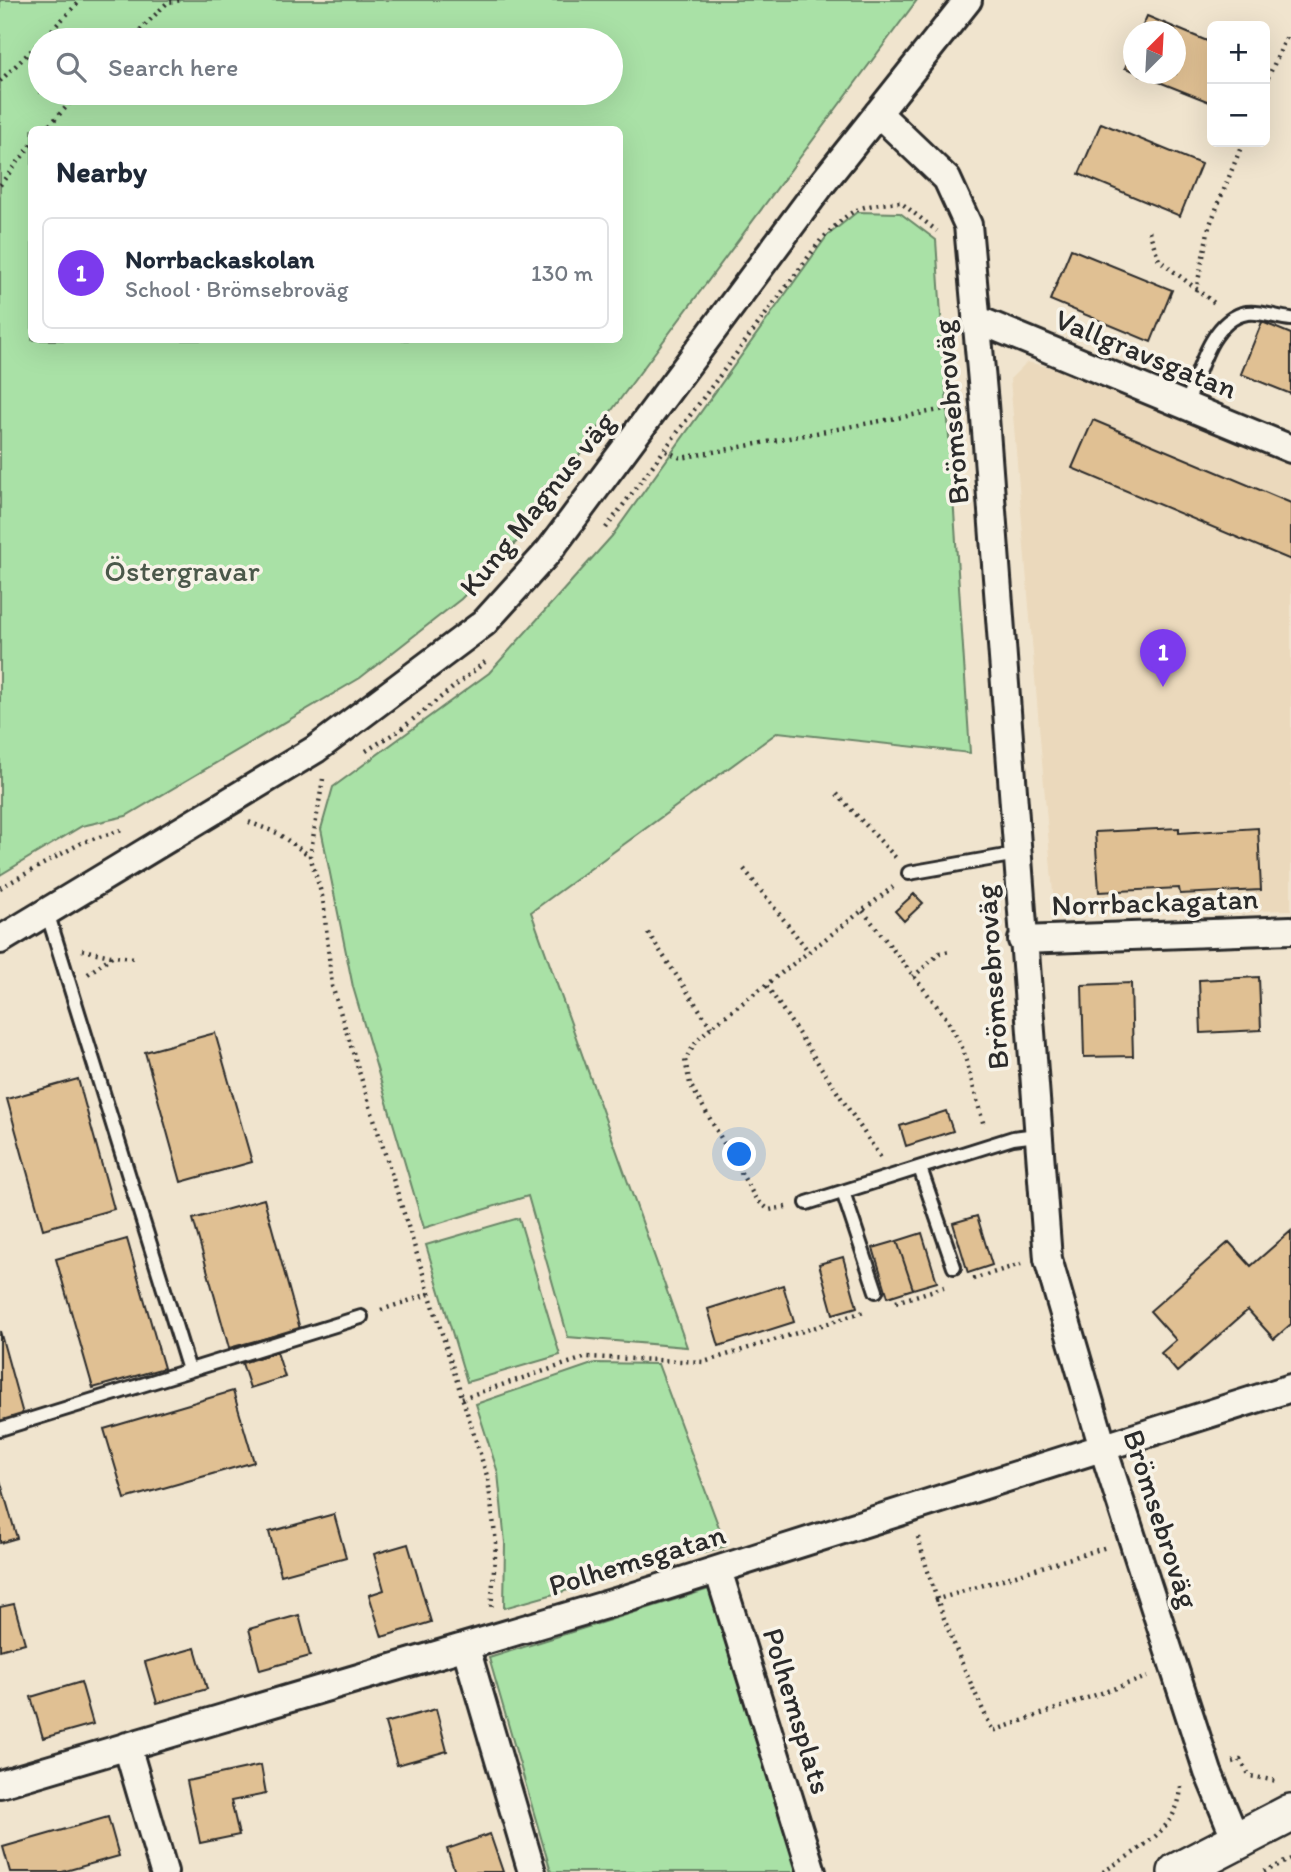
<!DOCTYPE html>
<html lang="en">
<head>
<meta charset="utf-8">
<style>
  :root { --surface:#fff; --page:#f2f2f3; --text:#1f2937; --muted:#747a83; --line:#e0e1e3; --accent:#7c3aed }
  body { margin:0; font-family:Itim,sans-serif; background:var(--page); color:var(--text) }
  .controls { position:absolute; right:21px; top:21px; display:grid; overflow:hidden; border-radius:10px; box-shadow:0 7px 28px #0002 }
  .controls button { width:63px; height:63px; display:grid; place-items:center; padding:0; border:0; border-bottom:2px solid var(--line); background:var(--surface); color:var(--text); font:35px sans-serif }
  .compass { position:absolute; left:1123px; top:21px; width:63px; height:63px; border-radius:50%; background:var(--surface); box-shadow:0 7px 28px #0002; rotate:24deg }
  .you { position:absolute; left:740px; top:1155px; width:24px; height:24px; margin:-18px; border:5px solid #fff; border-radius:50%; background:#1a73e8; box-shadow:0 0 0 10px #1a73e833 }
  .badge { display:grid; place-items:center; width:46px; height:46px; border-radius:50%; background:var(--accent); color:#fff; font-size:23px; font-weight:700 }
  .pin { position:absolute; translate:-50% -58px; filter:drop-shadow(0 2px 4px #0008) }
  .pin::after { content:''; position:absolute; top:37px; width:24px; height:21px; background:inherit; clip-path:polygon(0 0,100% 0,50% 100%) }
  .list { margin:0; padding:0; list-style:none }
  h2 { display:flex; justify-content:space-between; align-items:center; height:91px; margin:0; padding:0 28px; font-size:30px }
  h2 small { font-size:23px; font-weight:400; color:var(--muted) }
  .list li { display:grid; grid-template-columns:46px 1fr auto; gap:21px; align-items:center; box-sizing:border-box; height:112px; margin:0 14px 14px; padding:0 14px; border:2px solid var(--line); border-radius:10px }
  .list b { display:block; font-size:26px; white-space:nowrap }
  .list p { margin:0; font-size:23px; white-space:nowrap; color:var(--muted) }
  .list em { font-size:23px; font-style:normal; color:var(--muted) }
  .icon { flex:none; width:38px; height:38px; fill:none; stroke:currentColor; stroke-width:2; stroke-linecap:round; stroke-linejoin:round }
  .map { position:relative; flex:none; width:1291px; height:1872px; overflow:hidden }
  .search { position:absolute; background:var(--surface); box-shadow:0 7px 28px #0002; left:28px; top:28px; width:595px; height:77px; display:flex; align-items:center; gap:18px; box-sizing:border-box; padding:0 24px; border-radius:38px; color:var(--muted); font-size:26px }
  .panel { position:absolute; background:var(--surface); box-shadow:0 7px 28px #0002; left:28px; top:126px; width:595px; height:217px; border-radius:10px }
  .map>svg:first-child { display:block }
  .built { fill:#ebd9bc }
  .green { fill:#a9e1a6; stroke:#6a8668; stroke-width:2; fill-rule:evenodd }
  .building { fill:#e0c093; stroke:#2b2b2b; stroke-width:2 }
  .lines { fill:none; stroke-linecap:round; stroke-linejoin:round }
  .lane-casing { stroke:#2b2b2b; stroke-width:18 }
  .street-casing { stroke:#2b2b2b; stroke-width:32 }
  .secondary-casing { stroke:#2b2b2b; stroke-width:42 }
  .path { stroke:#2b2b2b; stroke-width:4.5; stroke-dasharray:2 5; stroke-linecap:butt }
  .lane { stroke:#f7f3e8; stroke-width:12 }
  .street { stroke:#f7f3e8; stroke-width:26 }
  .secondary { stroke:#f7f3e8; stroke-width:37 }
  .labels { text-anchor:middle; stroke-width:7; stroke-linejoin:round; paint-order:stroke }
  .street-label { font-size:30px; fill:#2b2b2b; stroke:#f7f3e8 }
  .park-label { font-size:30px; fill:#4a584a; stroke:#f7f3e8 }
</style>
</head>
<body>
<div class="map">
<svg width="1291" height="1872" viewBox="0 0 1291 1872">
  <rect width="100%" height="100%" fill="#f0e4ce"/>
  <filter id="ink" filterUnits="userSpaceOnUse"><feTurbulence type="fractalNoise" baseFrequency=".0143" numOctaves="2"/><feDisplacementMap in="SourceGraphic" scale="14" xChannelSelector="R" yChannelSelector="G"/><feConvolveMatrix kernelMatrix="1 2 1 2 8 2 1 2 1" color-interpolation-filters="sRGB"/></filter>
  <g filter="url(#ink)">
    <path class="built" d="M1027,362L1058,369L1291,464V910L1055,917L1010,379Z"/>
    <path class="green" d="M0,0H917L589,441L524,534L461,599L360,678L126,816L82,826L0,875ZM40,40H611V93H40ZM32,130H620V340H32Z
      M857,212L900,213L936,240L970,753L778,732L531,912L687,1347L568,1337L528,1196L424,1228L353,987L321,829L333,787L489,673L612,536L827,236Z
      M519,1218L560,1355L467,1382L426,1245Z
      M595,1363L658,1364L726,1546L504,1608L505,1543L498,1473L476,1404Z
      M709,1589L801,1872H551L489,1658Z"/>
    <path class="building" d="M1147,16L1212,43V103L1139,74H1176V32H1140Z
      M1134,48V71L1125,68Z
      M1101,123L1201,164L1180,216L1079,174Z
      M1071,249L1172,290L1151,342L1050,300Z
      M1262,322L1291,334V394L1241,374Z
      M1093,420L1291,503V560L1072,468Z
      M1179,828V833L1258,828L1261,890L1180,894L1179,888L1099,892L1095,832Z
      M914,894L923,903L904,921L895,911Z
      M1259,977L1261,1030L1201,1033L1199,980Z
      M1131,983L1133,1056L1084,1057L1082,985Z
      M215,1033L252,1162L181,1182L145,1052Z
      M78,1079L114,1209L43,1229L7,1099Z
      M946,1111L953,1131L906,1146L900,1126Z
      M264,1199L300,1329L229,1348L193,1219Z
      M977,1216L992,1265L968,1273L953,1223Z
      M1291,1231V1324L1274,1339L1248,1310L1177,1372L1161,1353L1176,1340L1150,1311L1229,1242L1251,1266Z
      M922,1233L937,1282L913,1289L897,1241Z
      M127,1239L164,1368L93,1388L56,1259Z
      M897,1241L913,1289L888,1297L873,1248Z
      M843,1257L857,1307L833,1314L819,1264Z
      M783,1285L794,1322L719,1346L708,1309Z
      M0,1331L24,1418L0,1424Z
      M277,1352L285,1377L250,1388L242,1363Z
      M233,1391L254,1462L125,1499L104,1429Z
      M0,1480L17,1538L0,1543Z
      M334,1514L346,1557L281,1575L269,1532Z
      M408,1544L431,1622L382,1637L369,1595L384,1590L374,1554Z
      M14,1604L25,1643L0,1650V1607Z
      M299,1615L310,1656L260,1670L249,1629Z
      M195,1648L207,1689L157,1703L145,1662Z
      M81,1682L93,1724L43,1738L31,1697Z
      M436,1709L447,1751L397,1765L385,1723Z
      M261,1765L266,1794L231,1801L239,1835L200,1843L187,1781Z
      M108,1817L119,1856L62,1872H10L3,1847Z
      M490,1834L503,1872H455L447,1849Z"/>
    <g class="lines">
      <g class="lane-casing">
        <path id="lane" d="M1186,406C1198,376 1210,319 1247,313C1261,311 1277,318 1291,319
          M909,873L1017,854
          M47,912L189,1370
          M920,1168L954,1267
          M843,1192L876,1291
          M807,1203L1013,1138L1037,1135
          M0,1429L361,1317"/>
      </g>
      <g class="street-casing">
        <path id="street" d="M878,113L947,179L968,225L984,404L1048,1259L1103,1448L1208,1772L1237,1842
          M976,319L1291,449
          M0,940L316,749L484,623L549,551L821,185L968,0
          M1022,940L1291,930
          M718,1570L812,1872
          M466,1648L532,1872
          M127,1746L164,1872
          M0,1784L622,1600L1291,1388"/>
      </g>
      <g class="secondary-casing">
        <path id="secondary" d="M1177,1872L1291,1813"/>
      </g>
      <path class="path" d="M42,40L81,0
        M130,40L168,2L184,0
        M0,81L40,42
        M1265,84L1287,36L1291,35
        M45,130L79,93
        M0,185L32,144
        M1149,231L1159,260L1217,305
        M1196,291L1209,227L1243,142
        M666,451L681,458L956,407
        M606,528L821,240C853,208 855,206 900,202L937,231
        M366,751L401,729L485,662
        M323,779L310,856L323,899L332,986L488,1479L496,1543L491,1609
        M837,794L897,859
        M249,822L277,833L310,856
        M744,869L809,952
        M0,888L83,842L122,830
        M863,911L947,1019L963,1049L984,1126
        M648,933L711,1027
        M82,950L111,956
        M88,974L112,956L135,958
        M913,977L940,953L950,951
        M767,986L881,1158
        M786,1207L769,1210L756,1199L690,1084L685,1060L698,1039L711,1027L893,887
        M973,1279L1021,1264
        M896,1302L944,1287
        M381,1310L429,1294
        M462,1398L587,1357L704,1362L867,1311
        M918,1537C936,1605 962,1667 993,1731L1147,1677
        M935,1600L1107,1547
        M1233,1762L1240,1760L1250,1776L1277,1781
        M1103,1872C1135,1851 1179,1831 1181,1786
        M1264,1872L1291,1859"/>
      <use href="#lane" class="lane"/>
      <use href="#street" class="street"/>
      <use href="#secondary" class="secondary"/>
    </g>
  </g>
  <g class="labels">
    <g class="street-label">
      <text transform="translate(1146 354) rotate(22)" y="10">Vallgravsgatan</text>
      <text transform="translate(951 412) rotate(-95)" y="10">Brömsebroväg</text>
      <text transform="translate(537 504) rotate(-51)" y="10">Kung Magnus väg</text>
      <text transform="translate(1155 902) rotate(-2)" y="10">Norrbackagatan</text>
      <text transform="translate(992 977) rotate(-94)" y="10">Brömsebroväg</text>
      <text transform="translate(1161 1519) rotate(72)" y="10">Brömsebroväg</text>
      <text transform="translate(637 1560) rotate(-17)" y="10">Polhemsgatan</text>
      <text transform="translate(797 1711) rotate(73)" y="10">Polhemsplats</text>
    </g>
    <g class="park-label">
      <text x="182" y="581">Östergravar</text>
    </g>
  </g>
</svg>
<div class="controls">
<button>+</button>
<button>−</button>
</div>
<svg class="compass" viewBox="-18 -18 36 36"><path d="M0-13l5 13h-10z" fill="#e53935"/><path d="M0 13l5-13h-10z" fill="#747a83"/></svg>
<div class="you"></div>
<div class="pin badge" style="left:1163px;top:687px">1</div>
<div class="search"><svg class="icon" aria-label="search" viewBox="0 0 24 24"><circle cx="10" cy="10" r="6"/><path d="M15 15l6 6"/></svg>Search here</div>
<section class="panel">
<h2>Nearby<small></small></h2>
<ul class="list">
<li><span class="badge">1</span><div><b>Norrbackaskolan</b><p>School · Brömsebroväg</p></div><em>130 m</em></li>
</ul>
</section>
</div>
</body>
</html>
